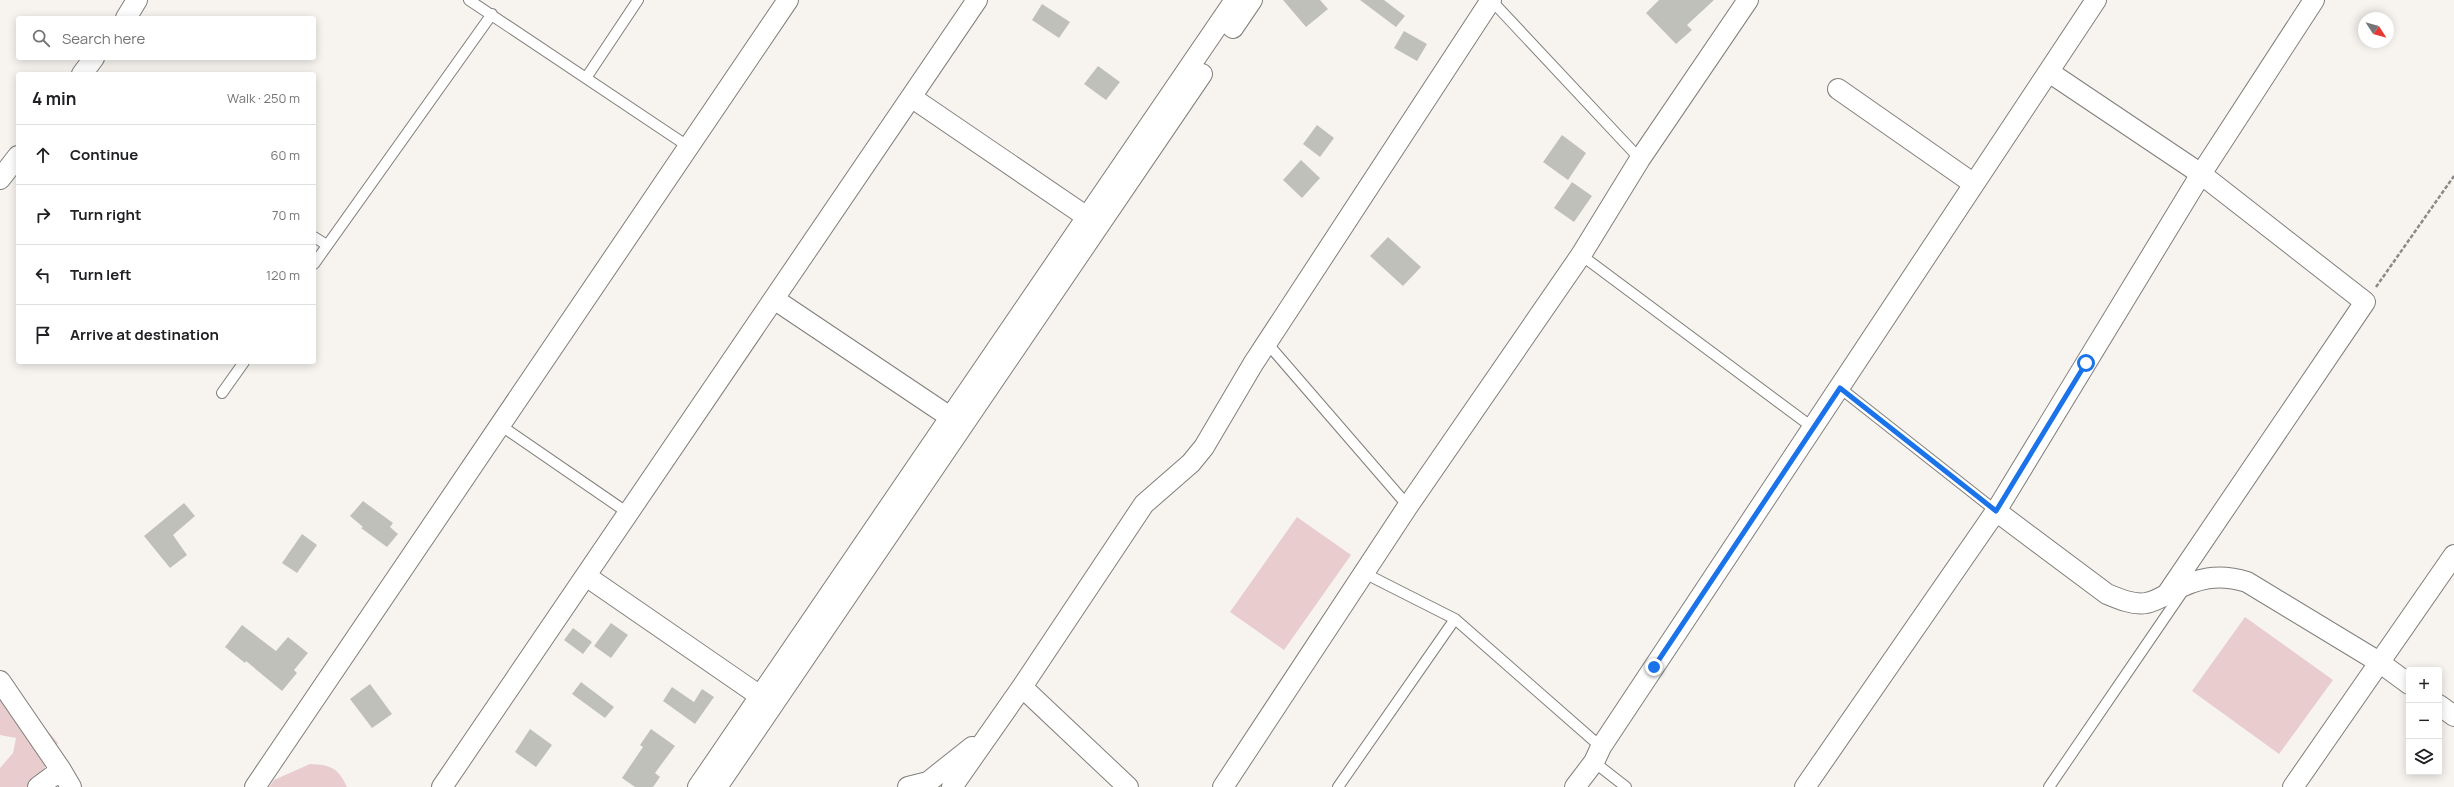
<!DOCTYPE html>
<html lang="en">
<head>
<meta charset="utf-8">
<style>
  :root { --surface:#fff; --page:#f2f2f2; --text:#202124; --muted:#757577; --line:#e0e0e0 }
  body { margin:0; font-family:Manrope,sans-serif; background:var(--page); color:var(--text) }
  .controls { position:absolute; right:12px; bottom:12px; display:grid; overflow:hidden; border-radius:4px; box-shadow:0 2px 10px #0003 }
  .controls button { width:36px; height:36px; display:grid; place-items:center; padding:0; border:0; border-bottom:1px solid var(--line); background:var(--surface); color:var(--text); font:20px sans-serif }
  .compass { position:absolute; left:2358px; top:12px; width:36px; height:36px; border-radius:50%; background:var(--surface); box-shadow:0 2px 10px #0003; rotate:126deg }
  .stop { position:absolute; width:12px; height:12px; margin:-9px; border:3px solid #1a73e8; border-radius:50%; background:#fff }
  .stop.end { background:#1a73e8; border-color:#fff; box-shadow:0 1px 4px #0008 }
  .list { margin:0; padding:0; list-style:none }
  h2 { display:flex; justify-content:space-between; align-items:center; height:52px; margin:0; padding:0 16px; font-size:17px }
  h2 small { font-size:13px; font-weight:400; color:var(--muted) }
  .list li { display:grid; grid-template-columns:26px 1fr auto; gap:12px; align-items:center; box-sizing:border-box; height:60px; padding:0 16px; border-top:1px solid var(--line) }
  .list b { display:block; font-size:15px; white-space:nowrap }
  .list em { font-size:13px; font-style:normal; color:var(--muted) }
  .icon { flex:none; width:22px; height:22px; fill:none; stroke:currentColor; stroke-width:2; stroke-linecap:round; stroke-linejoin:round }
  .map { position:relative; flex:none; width:2454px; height:787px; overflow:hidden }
  .search { position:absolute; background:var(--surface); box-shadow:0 2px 10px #0003; left:16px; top:16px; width:300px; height:44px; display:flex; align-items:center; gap:10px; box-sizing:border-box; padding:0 14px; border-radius:4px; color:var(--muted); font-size:15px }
  .panel { position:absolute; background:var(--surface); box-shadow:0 2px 10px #0003; left:16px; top:72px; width:300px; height:292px; border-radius:4px }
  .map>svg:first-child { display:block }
  .green { fill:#e9ccce }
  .building { fill:#c0c0bb }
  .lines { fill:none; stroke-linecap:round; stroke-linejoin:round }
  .service-casing { stroke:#817f7b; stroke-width:12 }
  .minor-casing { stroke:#817f7b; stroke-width:22 }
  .path { stroke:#8c8a88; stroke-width:2.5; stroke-dasharray:4 2; stroke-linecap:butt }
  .service { stroke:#fff; stroke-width:10 }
  .minor { stroke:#fff; stroke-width:20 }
  .route { stroke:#1a73e8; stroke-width:5 }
</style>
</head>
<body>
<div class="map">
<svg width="2454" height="787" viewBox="0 0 2454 787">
  <rect width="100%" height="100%" fill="#f7f4f0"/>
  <path class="green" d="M1297,517L1351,555L1284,650L1230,612Z
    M2245,617L2333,680L2279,754L2192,691Z
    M0,679L5,681L58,743L43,771L30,787H0V768L13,753L16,738L0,735Z
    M310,764C332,765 338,768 347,787H269L274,780Z"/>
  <path class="building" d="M1283,0H1320L1328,9L1306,27Z
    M1360,0H1384L1405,16L1396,27Z
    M1659,0H1714L1687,25L1692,30L1676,44L1646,13Z
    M1042,4L1070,22L1059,38L1032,20Z
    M1404,31L1427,44L1417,61L1394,48Z
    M1098,66L1120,82L1106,100L1084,84Z
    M1317,125L1334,138L1320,157L1303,144Z
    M1562,135L1586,153L1568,180L1543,162Z
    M1301,160L1320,178L1302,198L1283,180Z
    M1572,182L1592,196L1574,222L1554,208Z
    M1388,237L1421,267L1403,286L1370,256Z
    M363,501L393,523L390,527L398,534L387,547L361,528L363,527L350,516Z
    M184,503L195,516L173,535L187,555L170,568L144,536Z
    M302,534L317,545L297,573L282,563Z
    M611,623L628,635L611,658L594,646Z
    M242,625L276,651L288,637L308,653L294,670L297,673L282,691L246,661L245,663L225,647Z
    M573,628L592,642L583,654L564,640Z
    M581,682L614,707L605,718L572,694Z
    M370,684L392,714L372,728L350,699Z
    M672,687L694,702L702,689L714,697L695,724L663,701Z
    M530,729L552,745L536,767L515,752Z
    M651,729L675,746L655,773L660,777L653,787H635L622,778L643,747L640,745Z"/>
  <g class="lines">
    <g class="service-casing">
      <path id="service" d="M469,0L689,147
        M1491,0L1640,159
        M586,78L638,0
        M314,237L327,245
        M1581,255L1812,427
        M314,264L492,14
        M1267,343L1408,506
        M1840,388L1996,511
        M222,393L244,362
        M500,425L628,513
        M1364,573L1455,619L1601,747
        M1594,762L1626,787
        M1338,787L1455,619
        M2049,787L2183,591"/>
    </g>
    <g class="minor-casing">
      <path id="minor" d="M126,18L137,0
        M1233,28L1252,0
        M2049,72L2201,174L2365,302L2167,594
        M82,74L94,58
        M1838,89L1974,184
        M911,97L1087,217
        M0,179L18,156
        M774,299L950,417
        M1996,511L2107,594C2119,599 2133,605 2146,603C2154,602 2164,596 2171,592C2197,578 2218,573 2247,582L2379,662L2409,684
        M586,576L760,696
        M0,681L61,770
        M1022,687L1128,787
        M2439,705L2454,716
        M38,787L61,770L71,787
        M255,787L788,0
        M442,787L977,0
        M698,787L1235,0
        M717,787L1202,74
        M908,787L928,782L972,747
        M952,787L1022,687L1144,504L1191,463L1204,447L1253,364L1491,0
        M1223,787L1408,506L1581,255L1640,159L1748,0
        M1575,787L1594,762L1601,747L2096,0
        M1805,787L1996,511L2201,174L2314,0
        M2293,787L2454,555"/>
    </g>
    <path class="path" d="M2376,287L2454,176"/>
    <use href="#service" class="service"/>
    <use href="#minor" class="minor"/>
  </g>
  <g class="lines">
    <path class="route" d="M1654,667L1840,388L1996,511L2086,363"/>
  </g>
</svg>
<div class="controls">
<button>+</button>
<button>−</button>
<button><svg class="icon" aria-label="layers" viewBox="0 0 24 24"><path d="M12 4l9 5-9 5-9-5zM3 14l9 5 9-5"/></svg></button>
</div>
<svg class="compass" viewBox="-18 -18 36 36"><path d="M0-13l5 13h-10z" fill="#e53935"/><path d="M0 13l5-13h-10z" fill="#757577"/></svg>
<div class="stop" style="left:2086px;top:363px"></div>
<div class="stop end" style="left:1654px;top:667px"></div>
<div class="search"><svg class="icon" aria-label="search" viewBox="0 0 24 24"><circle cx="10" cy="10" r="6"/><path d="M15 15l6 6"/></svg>Search here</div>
<section class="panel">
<h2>4 min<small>Walk · 250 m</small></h2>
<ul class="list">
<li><svg class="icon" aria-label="ahead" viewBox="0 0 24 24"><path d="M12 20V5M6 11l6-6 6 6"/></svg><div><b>Continue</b></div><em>60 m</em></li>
<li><svg class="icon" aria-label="right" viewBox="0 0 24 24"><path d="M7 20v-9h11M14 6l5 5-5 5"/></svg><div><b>Turn right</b></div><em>70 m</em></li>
<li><svg class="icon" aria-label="left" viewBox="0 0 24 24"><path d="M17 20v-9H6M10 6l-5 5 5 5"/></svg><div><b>Turn left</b></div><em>120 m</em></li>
<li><svg class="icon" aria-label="arrive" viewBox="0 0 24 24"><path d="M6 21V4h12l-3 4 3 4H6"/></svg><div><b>Arrive at destination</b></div></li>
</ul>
</section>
</div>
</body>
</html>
